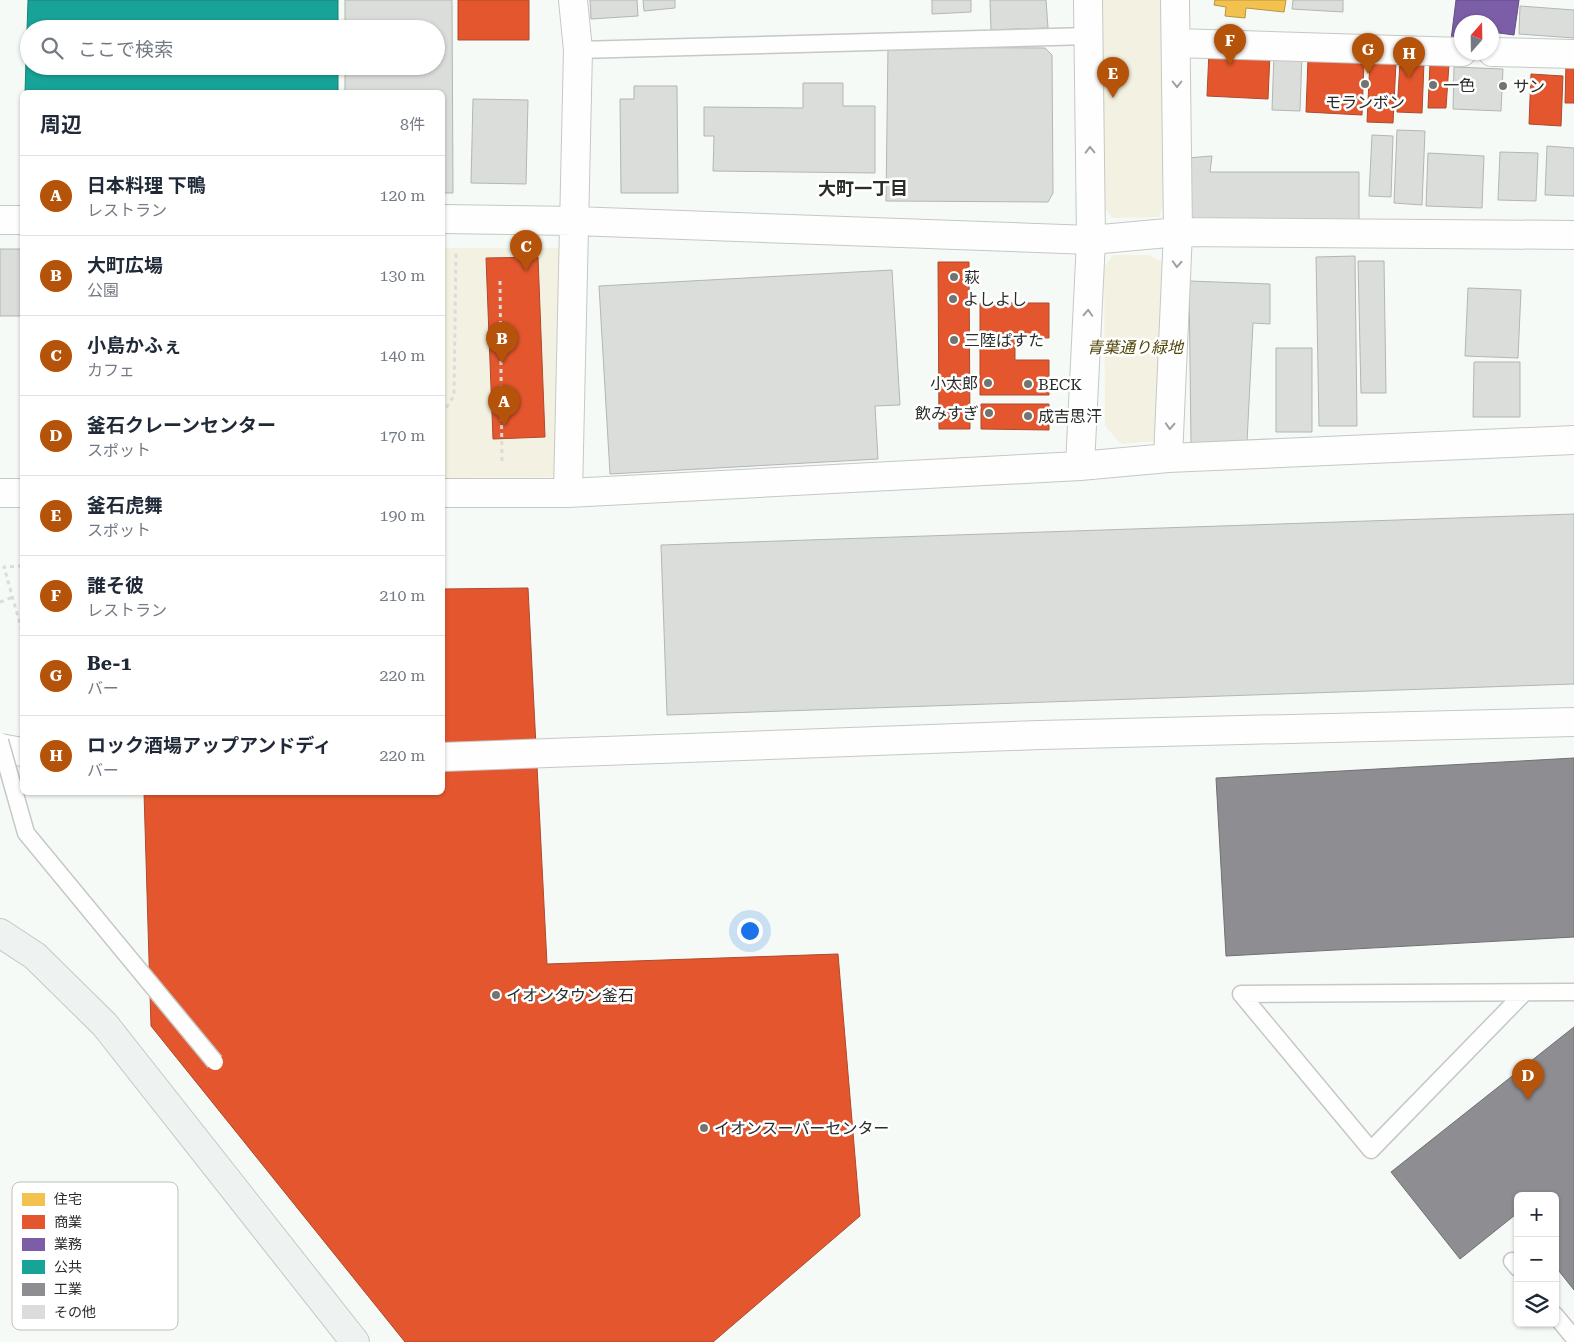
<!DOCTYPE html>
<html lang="ja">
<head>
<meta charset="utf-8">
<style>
  :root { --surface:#fff; --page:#f6f6f7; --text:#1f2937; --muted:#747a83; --line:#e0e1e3; --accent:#b45309 }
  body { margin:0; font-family:"Roboto Serif","Noto Sans JP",serif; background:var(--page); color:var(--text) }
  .controls { position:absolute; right:15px; bottom:15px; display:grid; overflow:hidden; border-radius:8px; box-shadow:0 1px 4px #0004 }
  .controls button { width:45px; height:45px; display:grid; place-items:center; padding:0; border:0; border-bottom:1px solid var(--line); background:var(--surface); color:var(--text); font:25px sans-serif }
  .compass { position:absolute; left:1454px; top:15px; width:45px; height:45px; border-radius:50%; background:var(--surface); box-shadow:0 1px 4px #0004; rotate:20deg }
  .you { position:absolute; left:749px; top:930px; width:18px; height:18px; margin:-12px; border:4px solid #fff; border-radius:50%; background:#1a73e8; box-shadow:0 0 0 8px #1a73e833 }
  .badge { display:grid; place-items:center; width:32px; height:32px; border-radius:50%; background:var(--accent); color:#fff; font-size:16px; font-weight:700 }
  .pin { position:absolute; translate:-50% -41px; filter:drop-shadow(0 1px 2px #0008) }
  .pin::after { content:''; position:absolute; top:26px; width:18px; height:15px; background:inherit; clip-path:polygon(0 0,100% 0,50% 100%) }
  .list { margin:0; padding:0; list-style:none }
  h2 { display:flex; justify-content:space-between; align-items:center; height:65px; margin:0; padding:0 20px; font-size:21px }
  h2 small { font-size:16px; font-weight:400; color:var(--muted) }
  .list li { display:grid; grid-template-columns:32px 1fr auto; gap:15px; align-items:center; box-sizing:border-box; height:80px; padding:0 20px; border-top:1px solid var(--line) }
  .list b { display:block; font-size:19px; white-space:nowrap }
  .list p { margin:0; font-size:16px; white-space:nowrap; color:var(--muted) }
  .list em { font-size:16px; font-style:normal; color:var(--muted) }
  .icon { flex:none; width:28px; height:28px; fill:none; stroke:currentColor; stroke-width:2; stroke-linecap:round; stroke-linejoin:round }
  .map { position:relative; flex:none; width:1574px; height:1342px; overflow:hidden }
  .search { position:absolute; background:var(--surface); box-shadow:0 1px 4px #0004; left:20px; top:20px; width:425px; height:55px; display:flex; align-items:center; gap:12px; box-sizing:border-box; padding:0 18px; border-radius:28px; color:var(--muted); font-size:19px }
  .panel { position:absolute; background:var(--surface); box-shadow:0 1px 4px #0004; left:20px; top:90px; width:425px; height:705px; border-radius:8px }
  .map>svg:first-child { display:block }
  .green { fill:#f3f2e2 }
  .homes { fill:#f2c14e; stroke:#b69543 }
  .shops { fill:#e4572e; stroke:#ac4a2d }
  .offices { fill:#7b5ea7; stroke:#634f82 }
  .public { fill:#17a398; stroke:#1d8077 }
  .industry { fill:#8d8d92; stroke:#6f7073 }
  .building { fill:#daddd9; stroke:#b3b6b2 }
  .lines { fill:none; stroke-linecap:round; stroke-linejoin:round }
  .lane-casing { stroke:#c5c8c5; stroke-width:19 }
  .street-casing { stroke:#c5c8c5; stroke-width:30 }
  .secondary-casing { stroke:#c5c8c5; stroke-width:30 }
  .path { stroke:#dbdbdb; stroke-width:3; stroke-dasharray:4 4; stroke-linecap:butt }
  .lane { stroke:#fefefe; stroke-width:16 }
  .street { stroke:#fefefe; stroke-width:28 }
  .secondary { stroke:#eef2f0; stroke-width:28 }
  .lane-bridge-casing { stroke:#c5c8c5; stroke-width:19; stroke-linecap:butt }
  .lane-bridge { stroke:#fefefe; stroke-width:16 }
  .oneway { stroke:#9fa09f }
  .poi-dot { fill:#717571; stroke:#fff; stroke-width:2 }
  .labels { text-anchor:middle; stroke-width:5; stroke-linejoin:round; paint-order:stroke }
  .poi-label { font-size:16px; fill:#2a2d2a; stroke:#fff; text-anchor:start }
  .park-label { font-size:16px; font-style:italic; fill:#514508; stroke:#fff }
  .neighbourhood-label { font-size:18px; font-weight:bold; fill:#2a2d2a; stroke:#fff }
  .key { fill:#fff; stroke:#bfc0bf; stroke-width:1 }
  .key-label { font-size:14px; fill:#2a2d2a }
</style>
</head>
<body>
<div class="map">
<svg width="1574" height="1342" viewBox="0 0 1574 1342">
  <rect width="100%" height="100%" fill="#f6faf6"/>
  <path class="green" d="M1102,0H1161L1165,200L1159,217L1112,218L1103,205Z
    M442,248H560L562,477L443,478Z
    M1113,255H1149L1165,263L1157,441L1121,444L1105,426L1104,267Z"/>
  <path class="homes" d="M1215,0H1286L1284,12L1246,8L1245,18L1225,16L1226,7L1214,5Z"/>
  <path class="shops" d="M458,0H529V40H458Z
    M1209,51L1270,54L1268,99L1207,96Z
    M1308,59L1364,62L1362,115L1306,112Z
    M1370,60L1396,62L1393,123L1367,122Z
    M1400,62L1424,63L1422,113L1397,112Z
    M1430,63L1449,64L1446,108H1428Z
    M1566,63H1574V103H1565Z
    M1531,74L1563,76L1561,126L1529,124Z
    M538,257L545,437L493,439L486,258Z
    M938,262H969L970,429H939Z
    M980,303H1049V338L1015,337V360H1049V395H980Z
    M981,404H1049V430L981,429Z
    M528,588L547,964L838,954L860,1216L713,1342H405L151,1026L144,792H442V589Z"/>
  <path class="offices" d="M1456,0H1519L1514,35L1492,32V22H1462V41L1451,40Z"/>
  <path class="public" d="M28,0H338V29H29V66H338V92H25Z"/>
  <path class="industry" d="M1574,758V937L1226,956L1216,778Z
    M1574,1027V1290L1555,1266V1196H1518V1219L1515,1215L1460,1259L1391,1172Z"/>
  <path class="building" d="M345,0H452L453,193H442V92H345V66H436V29H345Z
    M590,0H637L638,16L591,19Z
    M643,0H675V8L644,11Z
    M932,0H971V12L932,14Z
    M990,0H1046L1048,28L991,30Z
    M1293,0H1343V12L1292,9Z
    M1520,6L1574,10V38L1519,34Z
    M888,47L1045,48L1052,55L1053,193L1048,202L886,201Z
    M1274,54L1302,55L1300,111L1272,110Z
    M1454,67L1503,69L1501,111L1453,109Z
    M803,83H843V106H875V173L713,171L714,136H704V107L803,108Z
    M634,86H677L678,193H621L620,99H634Z
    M473,99L528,100L526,184L471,183Z
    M1397,130L1425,131L1422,205L1394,203Z
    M1372,135L1393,136L1391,197L1369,196Z
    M1547,146L1574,148V196L1545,195Z
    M1500,152L1538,153L1536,201L1498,200Z
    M1428,153L1484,156L1482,208L1426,206Z
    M1212,156L1210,172H1359V221L1189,222L1187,158Z
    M0,249H22V316H0Z
    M1355,256L1357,426H1319L1316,257Z
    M1358,261H1384L1386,393H1361Z
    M892,270L900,405L875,406L878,459L610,474L599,286Z
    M1189,281L1270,284V324L1253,323L1247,442L1191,443Z
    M1468,288L1521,290L1518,358L1465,356Z
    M1276,348H1312V432H1276Z
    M1474,362H1520V417H1473Z
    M1574,514V684L667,715L661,545Z"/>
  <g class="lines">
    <g class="lane-casing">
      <path id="lane" d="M578,50L1089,36
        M1241,994L1371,1150L1524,993
        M1241,994L1574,992
        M1512,1261L1518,1268
        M1555,1315L1574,1338"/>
    </g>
    <g class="street-casing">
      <path id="street" d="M1177,43L1462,52
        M1492,52L1574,54
        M442,219L575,221L1091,240L1178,232L1574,235
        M0,220H22
        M1168,458L1178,232L1175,0
        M1080,466L1091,240L1088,0
        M0,493H22
        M442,493H568L1080,466L1168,458L1574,440
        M568,493L578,50L573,0
        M0,748L22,752
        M442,757L1040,735L1574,722"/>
    </g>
    <g class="secondary-casing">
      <path id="secondary" d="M0,933L35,956L105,1025L355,1342"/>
    </g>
    <path class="path" d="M500,281L502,463
      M442,414L454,396L456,250
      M22,566L4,567L22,631
      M0,602L13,597"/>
    <use href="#lane" class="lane"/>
    <use href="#street" class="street"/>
    <use href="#secondary" class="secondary"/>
    <g class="lane-bridge-casing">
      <path id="lane-bridge" d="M0,741L26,833L215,1062"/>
    </g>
    <use href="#lane-bridge" class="lane-bridge"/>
  </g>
  <defs><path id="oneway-chevron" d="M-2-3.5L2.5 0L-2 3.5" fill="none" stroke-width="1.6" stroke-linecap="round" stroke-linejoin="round" transform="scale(1.25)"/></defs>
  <g class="oneway">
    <use href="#oneway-chevron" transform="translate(1177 84) rotate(90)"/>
    <use href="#oneway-chevron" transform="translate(1090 150) rotate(-91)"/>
    <use href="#oneway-chevron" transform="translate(1177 264) rotate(93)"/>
    <use href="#oneway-chevron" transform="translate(1088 313) rotate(-87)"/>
    <use href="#oneway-chevron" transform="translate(1170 426) rotate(93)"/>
  </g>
  <g class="poi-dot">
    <circle cx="1365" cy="84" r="5"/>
    <circle cx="1433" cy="85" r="5"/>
    <circle cx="1503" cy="86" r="5"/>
    <circle cx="954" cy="277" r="5"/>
    <circle cx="953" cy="299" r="5"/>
    <circle cx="954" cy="340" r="5"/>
    <circle cx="988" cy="383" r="5"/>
    <circle cx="1028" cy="384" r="5"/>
    <circle cx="989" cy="413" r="5"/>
    <circle cx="1028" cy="416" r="5"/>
    <circle cx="496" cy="995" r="5"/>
    <circle cx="704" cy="1128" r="5"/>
  </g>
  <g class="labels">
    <g class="poi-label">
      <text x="1443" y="91">一色</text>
      <text x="1513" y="92">サン</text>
      <text x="1365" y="108" text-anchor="middle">モランボン</text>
      <text x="964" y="283">萩</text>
      <text x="963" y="305">よしよし</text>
      <text x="964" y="346">三陸ぱすた</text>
      <text x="978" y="389" text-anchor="end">小太郎</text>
      <text x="1038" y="390">BECK</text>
      <text x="979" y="419" text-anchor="end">飲みすぎ</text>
      <text x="1038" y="422">成吉思汗</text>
      <text x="506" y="1001">イオンタウン釜石</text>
      <text x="714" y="1134">イオンスーパーセンター</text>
    </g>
    <g class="park-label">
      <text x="1135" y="353">青葉通り緑地</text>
    </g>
    <g class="neighbourhood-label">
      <text x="863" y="195">大町一丁目</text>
    </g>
  </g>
  <rect x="12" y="1182" width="166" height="148" rx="8" class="key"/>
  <rect x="22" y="1193" width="23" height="13" fill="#f2c14e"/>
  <rect x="22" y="1215" width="23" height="14" fill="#e4572e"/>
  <rect x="22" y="1238" width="23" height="13" fill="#7b5ea7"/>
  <rect x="22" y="1260" width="23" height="14" fill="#17a398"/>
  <rect x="22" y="1283" width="23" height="13" fill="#8d8d92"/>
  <rect x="22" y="1305" width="23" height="14" fill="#daddd9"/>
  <g class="key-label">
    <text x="54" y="1204">住宅</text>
    <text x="54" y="1227">商業</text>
    <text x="54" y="1249">業務</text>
    <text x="54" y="1272">公共</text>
    <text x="54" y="1294">工業</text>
    <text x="54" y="1317">その他</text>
  </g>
</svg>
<div class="controls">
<button>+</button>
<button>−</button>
<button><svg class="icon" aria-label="layers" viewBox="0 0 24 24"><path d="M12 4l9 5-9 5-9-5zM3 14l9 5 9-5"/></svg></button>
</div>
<svg class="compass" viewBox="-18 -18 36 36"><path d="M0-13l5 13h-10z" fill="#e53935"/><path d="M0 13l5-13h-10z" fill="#747a83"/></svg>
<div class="you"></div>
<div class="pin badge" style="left:504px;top:426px">A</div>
<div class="pin badge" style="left:502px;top:363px">B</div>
<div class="pin badge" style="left:526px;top:271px">C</div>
<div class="pin badge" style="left:1528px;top:1100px">D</div>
<div class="pin badge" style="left:1113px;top:98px">E</div>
<div class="pin badge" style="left:1230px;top:65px">F</div>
<div class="pin badge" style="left:1368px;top:74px">G</div>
<div class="pin badge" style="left:1409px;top:78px">H</div>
<div class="search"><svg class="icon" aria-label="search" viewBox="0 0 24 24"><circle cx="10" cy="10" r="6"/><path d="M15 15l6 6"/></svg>ここで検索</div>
<section class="panel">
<h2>周辺<small>8件</small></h2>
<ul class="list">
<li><span class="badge">A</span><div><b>日本料理 下鴨</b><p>レストラン</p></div><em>120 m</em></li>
<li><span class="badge">B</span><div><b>大町広場</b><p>公園</p></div><em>130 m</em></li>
<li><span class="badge">C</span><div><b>小島かふぇ</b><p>カフェ</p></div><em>140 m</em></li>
<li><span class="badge">D</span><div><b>釜石クレーンセンター</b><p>スポット</p></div><em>170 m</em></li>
<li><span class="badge">E</span><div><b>釜石虎舞</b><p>スポット</p></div><em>190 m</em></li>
<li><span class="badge">F</span><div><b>誰そ彼</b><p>レストラン</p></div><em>210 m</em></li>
<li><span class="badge">G</span><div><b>Be-1</b><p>バー</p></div><em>220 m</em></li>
<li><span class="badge">H</span><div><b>ロック酒場アップアンドディ</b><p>バー</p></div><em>220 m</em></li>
</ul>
</section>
</div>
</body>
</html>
